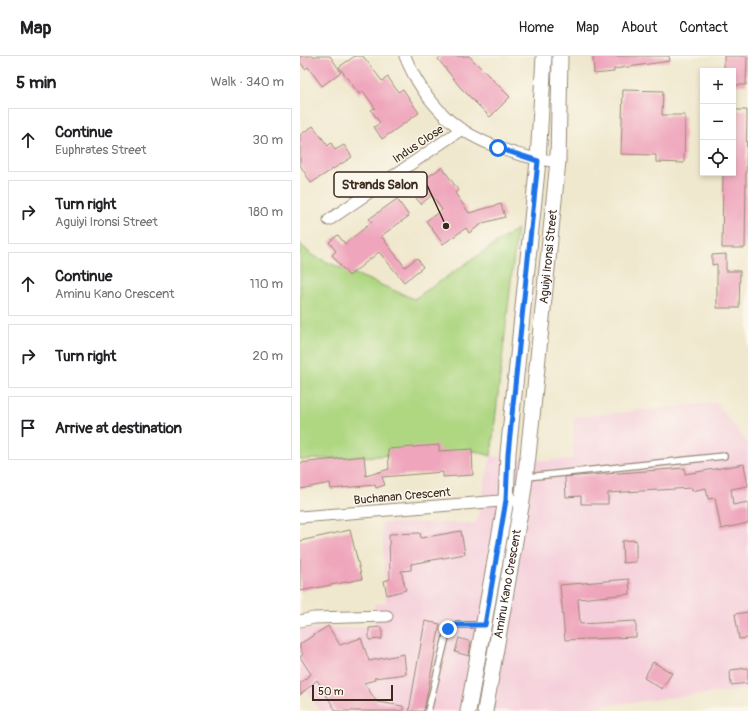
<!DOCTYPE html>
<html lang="en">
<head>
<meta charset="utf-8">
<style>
  :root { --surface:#fff; --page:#f2f2f2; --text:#202124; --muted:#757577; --line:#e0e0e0 }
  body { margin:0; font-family:Pangolin,sans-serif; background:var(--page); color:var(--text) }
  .controls { position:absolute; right:12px; top:12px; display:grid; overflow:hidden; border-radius:0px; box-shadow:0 2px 6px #0003 }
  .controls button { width:36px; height:36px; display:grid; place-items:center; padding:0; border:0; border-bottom:1px solid var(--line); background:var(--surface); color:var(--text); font:20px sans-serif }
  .scale { position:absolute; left:12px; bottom:10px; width:81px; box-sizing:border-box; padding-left:4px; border:2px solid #3b2a1e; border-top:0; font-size:11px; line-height:14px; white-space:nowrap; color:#3b2a1e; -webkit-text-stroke:3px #fbf7ec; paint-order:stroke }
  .stop { position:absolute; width:12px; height:12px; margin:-9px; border:3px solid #1a73e8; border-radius:50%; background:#fff }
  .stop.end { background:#1a73e8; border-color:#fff; box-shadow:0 1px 4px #0008 }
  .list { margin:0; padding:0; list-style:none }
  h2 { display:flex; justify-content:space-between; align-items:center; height:52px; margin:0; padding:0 16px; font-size:17px }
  h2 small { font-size:13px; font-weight:400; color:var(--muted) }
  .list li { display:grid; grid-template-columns:26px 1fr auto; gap:12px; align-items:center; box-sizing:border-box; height:64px; margin:0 8px 8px; padding:0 8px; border:1px solid var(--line); border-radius:0px }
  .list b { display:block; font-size:15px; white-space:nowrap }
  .list p { margin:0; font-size:13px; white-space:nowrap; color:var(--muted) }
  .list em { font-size:13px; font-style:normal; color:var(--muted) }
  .icon { flex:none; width:22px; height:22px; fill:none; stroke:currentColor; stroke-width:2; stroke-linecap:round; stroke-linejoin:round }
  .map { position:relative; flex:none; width:448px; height:655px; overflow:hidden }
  header { display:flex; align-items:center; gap:24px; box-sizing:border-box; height:56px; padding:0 20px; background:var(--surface); border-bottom:1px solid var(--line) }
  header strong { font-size:19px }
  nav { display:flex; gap:22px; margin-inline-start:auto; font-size:14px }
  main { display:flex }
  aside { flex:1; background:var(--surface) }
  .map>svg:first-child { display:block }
  .built { fill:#f5cfdb }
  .green { fill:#afd782; stroke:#758050 }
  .building { fill:#efa5bc }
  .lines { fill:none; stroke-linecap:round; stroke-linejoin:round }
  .service-casing { stroke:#968976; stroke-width:8 }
  .minor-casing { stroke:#968976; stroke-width:13 }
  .secondary-casing { stroke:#968976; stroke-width:17 }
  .service { stroke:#fff; stroke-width:5.5 }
  .minor { stroke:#fff; stroke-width:11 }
  .secondary { stroke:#fff; stroke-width:15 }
  .route { stroke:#1a73e8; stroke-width:5 }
  .labels { text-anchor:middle; stroke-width:3; stroke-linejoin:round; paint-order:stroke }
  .street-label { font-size:12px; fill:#3b2a1e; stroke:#fbf7ec }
  .leader { fill:none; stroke:#3b2a1e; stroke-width:1.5 }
  .callout-dot { fill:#3b2a1e; stroke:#fbf7ec; stroke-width:1.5 }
  .callout { fill:#fbf7ec; stroke:#3b2a1e; stroke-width:1.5 }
  .callout-label { font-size:13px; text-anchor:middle; font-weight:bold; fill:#3b2a1e }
</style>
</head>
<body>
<header>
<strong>Map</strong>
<nav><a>Home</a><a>Map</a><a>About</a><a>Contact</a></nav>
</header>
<main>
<aside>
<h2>5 min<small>Walk · 340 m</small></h2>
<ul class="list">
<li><svg class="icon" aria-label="ahead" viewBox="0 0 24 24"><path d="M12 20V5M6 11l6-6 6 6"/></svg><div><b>Continue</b><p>Euphrates Street</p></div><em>30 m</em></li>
<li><svg class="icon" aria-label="right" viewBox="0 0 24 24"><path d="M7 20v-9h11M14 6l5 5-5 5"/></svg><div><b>Turn right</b><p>Aguiyi Ironsi Street</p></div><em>180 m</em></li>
<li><svg class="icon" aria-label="ahead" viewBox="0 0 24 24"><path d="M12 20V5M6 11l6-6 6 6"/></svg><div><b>Continue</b><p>Aminu Kano Crescent</p></div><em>110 m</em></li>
<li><svg class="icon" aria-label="right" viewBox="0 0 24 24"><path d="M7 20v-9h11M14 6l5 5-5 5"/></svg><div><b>Turn right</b></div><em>20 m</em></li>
<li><svg class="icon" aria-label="arrive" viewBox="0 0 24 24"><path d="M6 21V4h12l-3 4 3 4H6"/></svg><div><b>Arrive at destination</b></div></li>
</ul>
</aside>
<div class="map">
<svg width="448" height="655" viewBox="0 0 448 655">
  <rect width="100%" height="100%" fill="#fbf7ec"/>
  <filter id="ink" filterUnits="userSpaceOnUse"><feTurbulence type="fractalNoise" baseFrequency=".025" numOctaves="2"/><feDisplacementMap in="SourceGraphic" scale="8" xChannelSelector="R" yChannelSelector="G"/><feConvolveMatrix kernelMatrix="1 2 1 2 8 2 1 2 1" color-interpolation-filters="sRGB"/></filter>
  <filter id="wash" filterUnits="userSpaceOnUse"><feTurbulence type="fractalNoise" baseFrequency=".012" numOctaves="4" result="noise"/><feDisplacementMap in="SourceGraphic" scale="16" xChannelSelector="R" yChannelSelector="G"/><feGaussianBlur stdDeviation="0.9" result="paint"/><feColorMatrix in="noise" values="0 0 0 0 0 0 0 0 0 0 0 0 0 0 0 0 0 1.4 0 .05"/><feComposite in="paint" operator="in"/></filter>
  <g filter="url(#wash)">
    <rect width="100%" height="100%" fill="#f0e8ce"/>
    <path class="built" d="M417,347L448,388V633L258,655H20L0,625V574L74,570V548L86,547L82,467H176L191,400L248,405L273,403L274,361Z"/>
    <path class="green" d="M217,173L191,400L175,395L0,404V188L13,200L114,243Z"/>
    <g id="blocks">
      <path class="building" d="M0,0H30L41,16L22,30L8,11L5,13L0,6Z
        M55,0H63L82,25L88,21L98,36L103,33L119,57L82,83L74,71L80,67L71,54L75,52L63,35L59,38L39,11Z
        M142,0H169L210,41L190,61L160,31L138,3Z
        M293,0H369L370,5L314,13V16L294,18Z
        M424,0H447L446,29H433V15H424Z
        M323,34L363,35L362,59H385L384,107L356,106V99L321,98Z
        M433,54H447L445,192H422L423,117H433Z
        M13,70L28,90L31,87L35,94L44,89L52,101L11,127L0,109V79Z
        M142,111L158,134L155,137L169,157L201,148L205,161L183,167L169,177L166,172L143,188L126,165L142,154L132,139L121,148L111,136L123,126L122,125Z
        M97,143L109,160L81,180L105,211L117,202L123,211L104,226L79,196L49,220L32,199L36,195L29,186L38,179L45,188L72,166L69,163Z
        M426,198V215H440L439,252H417V208L412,209V199Z
        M139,389V395L172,393L173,419L143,421V416L82,421L85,429L76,432L75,429L31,433L30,427L0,433V407L64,400L66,420L89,413L88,393Z
        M444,408L448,430L431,433L433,449L448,446V467L421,473L415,442L408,443L406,432L392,435V432L308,437V448H281V440L266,441L265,421L385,412V418Z
        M50,474L62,523L0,535V485Z
        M161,475L165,498L111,508V514L101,515L106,534L87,539L84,525L90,523L89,478L120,477L121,482Z
        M336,484V506L323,507L322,485Z
        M329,523L330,538L278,543L280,568L336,565V581L265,584L260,529Z
        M448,556V582L439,583L435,558Z
        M125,565L140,568L130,623L124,655H109Z
        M28,570L40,589L61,582L69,605L104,598L106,618L74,622L75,624L64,627L77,646L103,650V655H36L17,624L0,639V627L11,618L0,601L3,598L0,593V588Z
        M82,571V583L69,584V572Z
        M159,582L171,586L169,600L155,596Z
        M353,606L372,617L362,633L344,622Z
        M448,612V627L431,629L430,614Z"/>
    </g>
  </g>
  <g filter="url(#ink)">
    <use href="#blocks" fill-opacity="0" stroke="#968976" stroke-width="1"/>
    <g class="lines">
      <g class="service-casing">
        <path id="service" d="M227,421L424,400
          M128,655L148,573L151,569H182"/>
      </g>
      <g class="minor-casing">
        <path id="minor" d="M105,0C114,23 130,46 148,63C174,86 224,104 258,105
          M29,164L162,73
          M0,461L213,444
          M0,565L14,562L87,560"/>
      </g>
      <g class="secondary-casing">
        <g id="secondary">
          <path d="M168,655L206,444L208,397L238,105L244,0"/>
          <path id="s1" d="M185,655L222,445L228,400L258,105L260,0"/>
        </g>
      </g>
      <use href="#service" class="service"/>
      <use href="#minor" class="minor"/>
      <use href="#secondary" class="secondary"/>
    </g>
  </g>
  <g class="lines" filter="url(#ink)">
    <path class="route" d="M148,573L151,569H185L206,444L208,398L238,105L198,92"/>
  </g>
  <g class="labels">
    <g class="street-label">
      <text transform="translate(118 88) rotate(-34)" y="4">Indus Close</text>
      <text dy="4" stroke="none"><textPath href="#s1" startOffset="459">Aguiyi Ironsi Street</textPath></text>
      <text transform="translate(102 440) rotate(-5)" y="4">Buchanan Crescent</text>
      <text dy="4" stroke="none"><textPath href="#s1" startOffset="129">Aminu Kano Crescent</textPath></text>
    </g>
  </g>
  <path class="leader" d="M146 170L127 129"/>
  <circle class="callout-dot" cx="146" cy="170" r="4"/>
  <rect class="callout" x="34" y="116" width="93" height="25" rx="4"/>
  <g class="callout-label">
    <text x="80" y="133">Strands Salon</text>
  </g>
</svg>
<div class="controls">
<button>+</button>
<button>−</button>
<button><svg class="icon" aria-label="locate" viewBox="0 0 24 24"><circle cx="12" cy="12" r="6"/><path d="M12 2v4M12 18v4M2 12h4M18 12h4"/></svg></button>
</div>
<div class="scale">50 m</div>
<div class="stop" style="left:198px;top:92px"></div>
<div class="stop end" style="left:148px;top:573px"></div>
</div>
</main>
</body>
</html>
